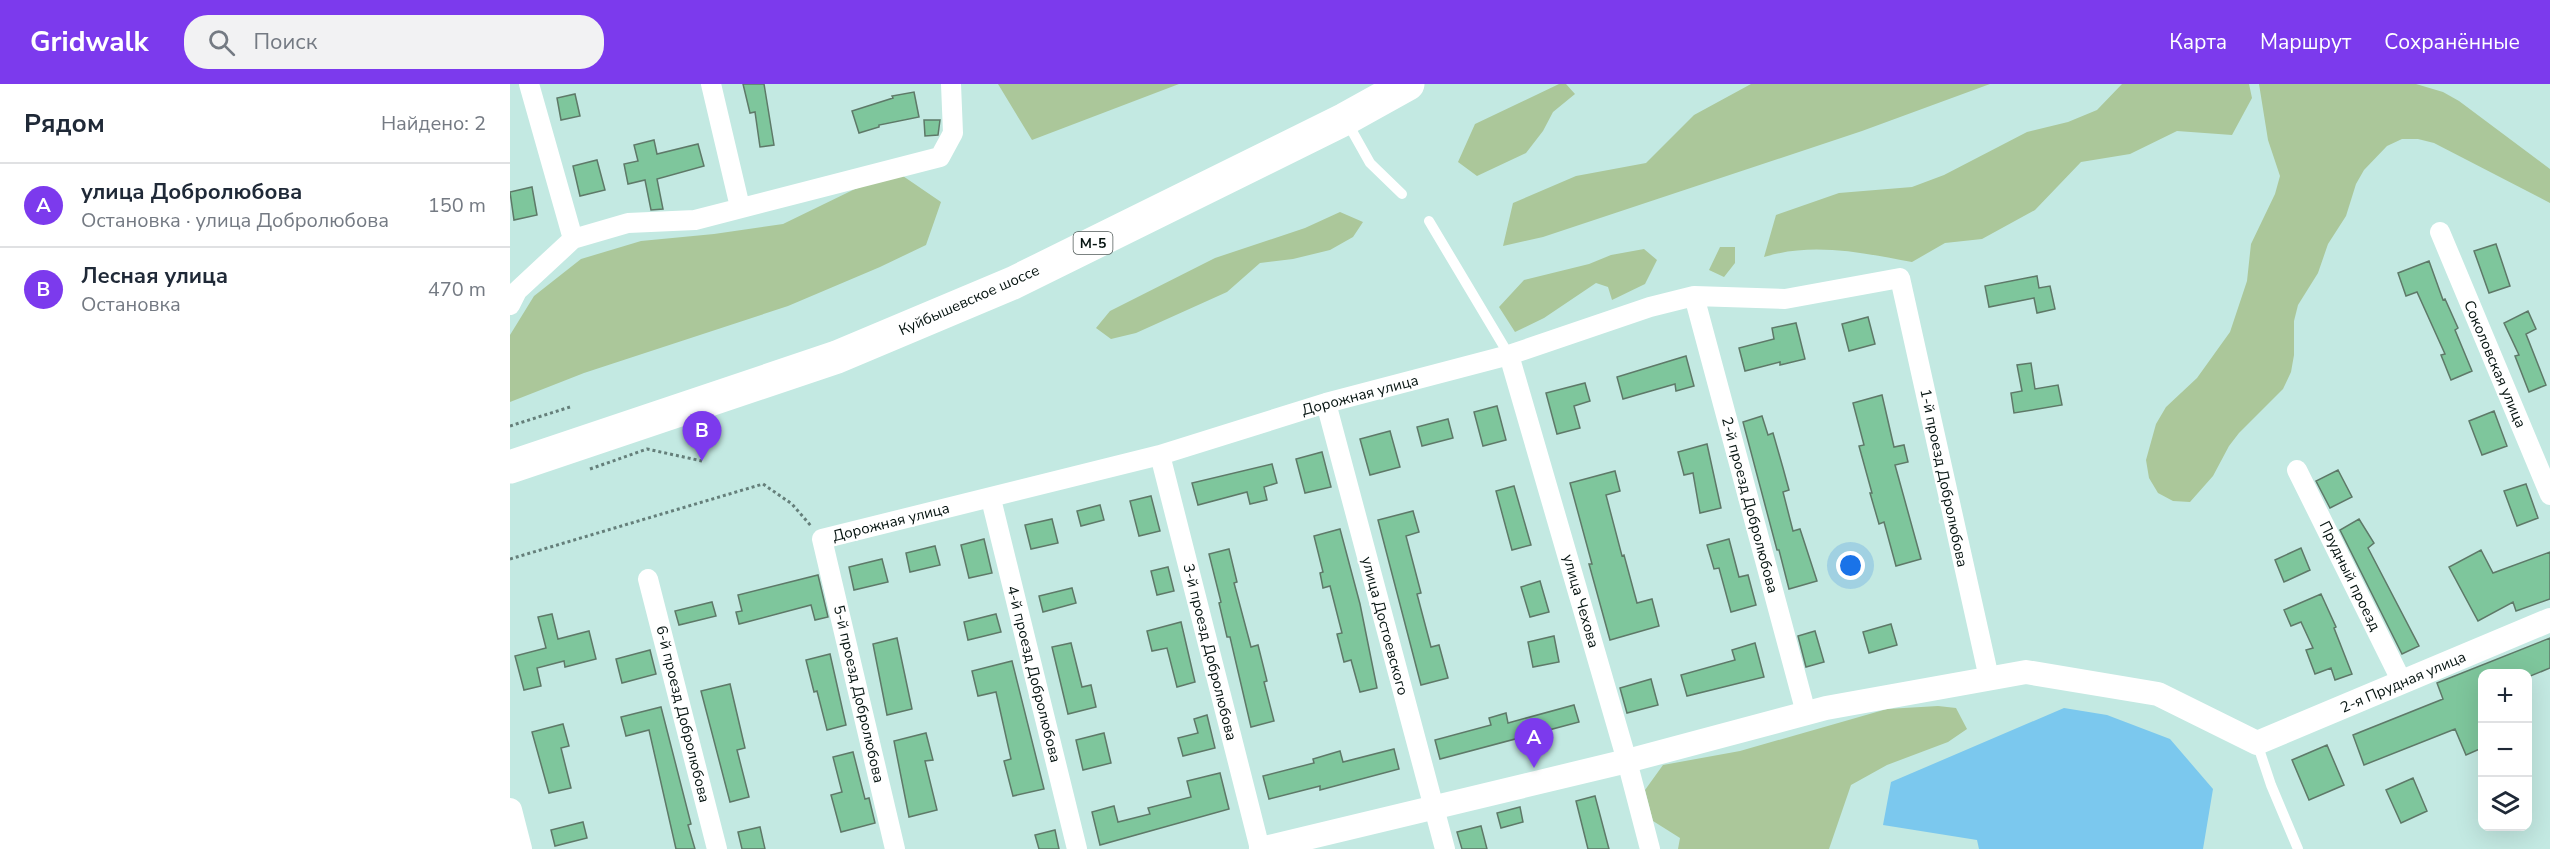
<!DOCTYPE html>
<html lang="ru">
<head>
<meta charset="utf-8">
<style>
  :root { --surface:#fff; --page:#f2f2f3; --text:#1f2937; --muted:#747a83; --line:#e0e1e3; --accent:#7c3aed }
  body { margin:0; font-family:"Nunito Sans",sans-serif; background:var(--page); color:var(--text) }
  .controls { position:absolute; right:18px; bottom:18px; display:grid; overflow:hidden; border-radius:12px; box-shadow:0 6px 24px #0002 }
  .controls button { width:54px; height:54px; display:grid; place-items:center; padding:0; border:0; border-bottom:2px solid var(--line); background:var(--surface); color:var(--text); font:30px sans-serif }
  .you { position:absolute; left:1341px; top:482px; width:21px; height:21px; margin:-15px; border:4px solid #fff; border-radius:50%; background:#1a73e8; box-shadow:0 0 0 9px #1a73e833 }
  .badge { display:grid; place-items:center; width:39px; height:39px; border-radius:50%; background:var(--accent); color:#fff; font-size:20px; font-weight:700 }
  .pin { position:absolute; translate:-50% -50px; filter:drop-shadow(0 2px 3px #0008) }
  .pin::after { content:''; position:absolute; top:32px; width:21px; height:18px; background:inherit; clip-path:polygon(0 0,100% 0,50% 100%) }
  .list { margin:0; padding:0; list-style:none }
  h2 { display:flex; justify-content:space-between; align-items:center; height:78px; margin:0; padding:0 24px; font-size:26px }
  h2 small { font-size:20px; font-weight:400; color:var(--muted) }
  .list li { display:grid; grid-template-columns:39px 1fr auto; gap:18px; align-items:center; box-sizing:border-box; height:84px; padding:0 24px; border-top:2px solid var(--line) }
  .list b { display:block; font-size:22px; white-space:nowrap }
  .list p { margin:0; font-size:20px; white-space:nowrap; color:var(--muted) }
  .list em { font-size:20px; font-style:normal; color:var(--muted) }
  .icon { flex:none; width:33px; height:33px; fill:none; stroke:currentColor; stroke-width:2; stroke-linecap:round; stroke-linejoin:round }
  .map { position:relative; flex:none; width:2040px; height:765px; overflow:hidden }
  header { display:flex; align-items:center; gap:36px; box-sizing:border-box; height:84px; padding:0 30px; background:var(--accent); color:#fff }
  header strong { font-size:28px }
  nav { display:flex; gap:33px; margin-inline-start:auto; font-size:21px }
  .search { width:420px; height:54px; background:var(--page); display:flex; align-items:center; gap:15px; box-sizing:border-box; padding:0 21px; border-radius:24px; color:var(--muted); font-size:22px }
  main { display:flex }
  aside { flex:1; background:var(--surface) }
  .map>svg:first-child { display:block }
  .green { fill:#abc79a }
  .water { fill:#7bc8ee }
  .building { fill:#7ec69c; stroke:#5e7968; stroke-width:1.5 }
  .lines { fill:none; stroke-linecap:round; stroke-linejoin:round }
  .path { stroke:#657f7a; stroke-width:3; stroke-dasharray:3 3; stroke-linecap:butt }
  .service { stroke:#fff; stroke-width:10 }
  .minor { stroke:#fff; stroke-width:20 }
  .tertiary { stroke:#fff; stroke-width:24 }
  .trunk { stroke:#fff; stroke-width:33 }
  .labels { text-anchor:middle; stroke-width:4.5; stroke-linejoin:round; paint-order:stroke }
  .shield { fill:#fff; stroke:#505a58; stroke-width:1.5 }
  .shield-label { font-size:14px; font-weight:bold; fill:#051310 }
  .street-label { font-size:15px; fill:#051310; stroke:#fff }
</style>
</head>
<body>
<header>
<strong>Gridwalk</strong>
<div class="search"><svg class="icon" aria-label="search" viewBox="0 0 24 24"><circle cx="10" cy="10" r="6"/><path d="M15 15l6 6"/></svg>Поиск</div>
<nav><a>Карта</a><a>Маршрут</a><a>Сохранённые</a></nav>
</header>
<main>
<aside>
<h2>Рядом<small>Найдено: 2</small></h2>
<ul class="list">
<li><span class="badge">A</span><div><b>улица Добролюбова</b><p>Остановка · улица Добролюбова</p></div><em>150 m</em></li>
<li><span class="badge">B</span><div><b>Лесная улица</b><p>Остановка</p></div><em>470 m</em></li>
</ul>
</aside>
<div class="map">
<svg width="2040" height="765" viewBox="0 0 2040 765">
  <rect width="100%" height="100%" fill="#c3e9e2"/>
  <path class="green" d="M488,0H669L522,56Z
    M1049,0H1056L1065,10L1043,28L1033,47L1016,69L967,92L948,78L965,40Z
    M1241,0H1480L1352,47L1033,153L993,162L1003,119L1066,92L1136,79L1184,31Z
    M1612,0H1739L1742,14L1722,51L1667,47L1620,70L1571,78L1525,126L1472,155L1435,159L1402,178C1353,169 1303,158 1254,173L1266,131L1329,109L1402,103L1434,91L1517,48L1558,38L1587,26Z
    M1749,0H1906L1933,8L1949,17L2040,85V119L1924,59L1908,55H1892L1877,62L1854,86L1846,100L1836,132L1818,160L1808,189L1788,221L1784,237V271L1781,288L1773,305L1729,349L1719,362L1703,392L1680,418L1663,417L1648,409L1639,394L1636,376L1646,340L1656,323L1687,294L1720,248L1737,197L1741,160L1765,110L1770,92L1758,56Z
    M390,90L431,118L416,161L370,183L278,222L74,289L0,318V251L24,212L71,175L131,157L204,150L273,140L345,105Z
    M830,128L853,138L843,153L820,166L783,175L750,179L717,208L626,249L601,255L586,244L600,227L705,174L795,144Z
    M1210,163H1225V179L1214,193L1199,186Z
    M1134,165L1147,176L1135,200L1102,216L1098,203L1086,199L1034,234L1005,248L989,223L1014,196L1079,180L1101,171Z
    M1428,622L1446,624L1457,645L1438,658L1377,681L1341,701L1319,765H1168L1170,754L1143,737L1135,706L1153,681L1230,667L1377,625Z"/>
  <path class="water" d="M1554,624L1597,631L1660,655L1703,705L1693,765H1469L1467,756L1373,741L1381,698Z"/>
  <path class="building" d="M233,0H254L264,61L250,63L245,28L240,29Z
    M404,8L409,33L369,41V43L349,49L342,27L383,14L382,12Z
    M65,10L70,32L51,36L47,14Z
    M414,36H430L428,51L415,52Z
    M144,56L147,70L188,60L194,82L147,95L153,125L141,126L135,96L118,100L114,80L128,77L124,61Z
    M87,76L95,106L70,112L63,82Z
    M22,103L27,131L4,136L0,108Z
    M1986,160L2000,202L1979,209L1964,167Z
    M1919,177L1933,216L1935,215L1948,244L1945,246L1962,287L1941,296L1931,271L1935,270L1907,208L1896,212L1888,189Z
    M1527,192L1529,204L1540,202L1545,225L1527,229L1524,214L1479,223L1475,202Z
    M2018,227L2026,245L2016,250L2036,301L2019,308L2005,272L2009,271L1994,239Z
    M1358,233L1365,260L1339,267L1332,240Z
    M1286,239L1295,275L1270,281V278L1235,287L1229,264L1264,255L1262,244Z
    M1176,272L1184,302L1166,307L1165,300L1113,315L1107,293Z
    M1521,279L1525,305L1548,301L1552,321L1504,329L1501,309L1512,307L1507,281Z
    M1075,299L1080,317L1064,322L1070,344L1047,350L1036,309Z
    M1372,311L1384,363L1394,361L1398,378L1385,381L1411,475L1386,482L1374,438L1369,440L1360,409H1362L1349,362L1354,361L1343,319Z
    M987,322L996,356L973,362L964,328Z
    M1984,327L1997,362L1972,371L1959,337Z
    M1252,332L1258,351L1263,349L1273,384L1279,406L1273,408L1283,447L1290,445L1307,497L1279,505L1269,466H1267L1233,338Z
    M938,335L943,354L912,362L907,343Z
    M880,347L890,383L860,391L850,355Z
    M1197,360L1211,424L1190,429L1183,389L1174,391L1168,368Z
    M812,368L821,403L795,409L786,375Z
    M762,380L767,399L754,403L757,416L740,420L737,408L688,421L682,399Z
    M1828,386L1842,413L1820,424L1806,397Z
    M1105,387L1110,407L1096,411L1112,472L1114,471L1127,519L1142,515L1149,542L1100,556L1079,480H1082L1060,399Z
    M2016,400L2028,434L2007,442L1994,407Z
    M1004,402L1021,461L1002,466L986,407Z
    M641,412L650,447L629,452L620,417Z
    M590,421L594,436L571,442L567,427Z
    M903,427L909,448L896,452L911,509L907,510L921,563L929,561L938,594L911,601L868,436Z
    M542,435L548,459L521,465L515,441Z
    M1849,435L1864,459L1858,464L1909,562L1892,570L1830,446Z
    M830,445L850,520L867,604L850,608L841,576L834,578L827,550L832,549L820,502L813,504L810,489L813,488L804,452Z
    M474,455L482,489L459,494L451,461Z
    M1219,455L1229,493L1238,491L1246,521L1221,528L1209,484L1204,485L1197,461Z
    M425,462L430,481L400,488L396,469Z
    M1791,464L1800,486L1774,498L1765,476Z
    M719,465L727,498L724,499L741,563L748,561L757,597L754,598L764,637L741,643L720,553H717L709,519L711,518L699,470Z
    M1971,466L1983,489L2040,468V515L2006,527L2003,518L1968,537L1939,483Z
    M372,475L378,498L344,506L339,483Z
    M658,483L664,507L647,511L641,487Z
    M308,491L318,533L305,536L301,521L229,540L226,528L232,527L228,511Z
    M1030,497L1039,528L1020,533L1011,503Z
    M562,504L566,519L533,528L529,512Z
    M1811,510L1826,543L1824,544L1842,590L1825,596L1821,584L1805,590L1796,566L1803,564L1791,538L1781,542L1774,526Z
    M202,518L206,532L169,541L165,527Z
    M42,530L48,555L79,547L86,575L55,583L54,577L27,584L31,602L14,606L5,572L36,564L28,533Z
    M486,530L491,548L458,556L454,538Z
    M671,538L685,598L667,603L657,564L642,567L637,547Z
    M1381,540L1387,561L1359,569L1353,548Z
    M1305,547L1314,578L1296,583L1288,552Z
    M1044,552L1049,578L1023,583L1018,558Z
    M387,554L402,625L377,631L363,560Z
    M2040,554V584L2018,593V590H1972V664L1956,671L1945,645L1854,681L1843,651L1933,615L1927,599Z
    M561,559L572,603L581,601L586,623L558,630L542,563Z
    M1245,559L1254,593L1177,612L1171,591L1225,576L1222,566Z
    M140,566L146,590L112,599L106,575Z
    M320,570L336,641L317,646L307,607L304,608L296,576Z
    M502,577L534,705L503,712L494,677L501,675L486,608L468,612L462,587Z
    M1141,595L1148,621L1117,629L1110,604Z
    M220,600L235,664L227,666L239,713L220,718L191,607Z
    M1064,621L1069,638L930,675L925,656L981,641L979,634L996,629L998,639Z
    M151,623L181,740L178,741L185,765H166L139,646L116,652L111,633Z
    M697,631L705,664L673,672L668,654L688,649L684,635Z
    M53,640L59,662L51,664L61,704L39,709L22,648Z
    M416,649L423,676L415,677L427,726L399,733L384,657Z
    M594,649L601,679L573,686L566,656Z
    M1817,661L1834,701L1799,716L1782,676Z
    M884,665L889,685L810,706V702L759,715L753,692L804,679L803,675L830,667L833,678Z
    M343,668L355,715L359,714L365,739L331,748L321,711L332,708L323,673Z
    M710,689L719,725L590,761L582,728L604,722L608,738L640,730L638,724L681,713L677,697Z
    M1903,694L1917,727L1891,739L1876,706Z
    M1085,712L1099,765H1078L1066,717Z
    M1010,723L1013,738L991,744L987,729Z
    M73,738L77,754L45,762L41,746Z
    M971,742L977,765H952L947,748Z
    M250,743L255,765H232L228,748Z
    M545,746L549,765H529L525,751Z"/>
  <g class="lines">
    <path class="path" d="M0,342L60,323
      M80,385L137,365L192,377
      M0,475L253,400L282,420L301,442"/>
    <path class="service" d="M837,38L860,79L892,110
      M919,137L999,271
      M1747,659L1761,701L1788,765"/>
    <path class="minor" d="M19,0L63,155
      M201,0L230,123
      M1930,148L2040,411
      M1184,212L1296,629
      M0,221L7,207L63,155L118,139L185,136L430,73L443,49L441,0
      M999,271L1117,677L1140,765
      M816,319L935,765
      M650,371L750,765
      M1787,386L1892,598
      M481,415L567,765
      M138,495L207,765
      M385,765L312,455L650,371L816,319L999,271L1140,223L1184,212L1275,215L1390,194L1479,594"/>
    <path class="tertiary" d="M0,726L10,765
      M751,765L1117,677L1316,624L1516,588L1648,610L1747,659L2040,536"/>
    <path class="trunk" d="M0,383L327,273L503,199L835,35L898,0"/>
  </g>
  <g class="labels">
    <rect class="shield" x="563.5" y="148" width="39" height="22" rx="4.5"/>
    <g class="shield-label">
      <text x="583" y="164">М-5</text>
    </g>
    <g class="street-label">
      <text transform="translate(459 216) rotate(-24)" y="5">Куйбышевское шоссе</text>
      <text transform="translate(1985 280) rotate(67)" y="5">Соколовская улица</text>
      <text transform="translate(850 311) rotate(-15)" y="5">Дорожная улица</text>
      <text transform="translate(1434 394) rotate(78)" y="5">1-й проезд Добролюбова</text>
      <text transform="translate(1240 421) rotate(75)" y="5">2-й проезд Добролюбова</text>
      <text transform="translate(381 438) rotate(-14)" y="5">Дорожная улица</text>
      <text transform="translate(1840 492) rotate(64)" y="5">Прудный проезд</text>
      <text transform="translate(1071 517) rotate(74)" y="5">улица Чехова</text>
      <text transform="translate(875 542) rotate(75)" y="5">улица Достоевского</text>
      <text transform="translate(700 568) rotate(76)" y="5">3-й проезд Добролюбова</text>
      <text transform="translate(524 590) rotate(76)" y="5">4-й проезд Добролюбова</text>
      <text transform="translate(1893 598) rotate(-23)" y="5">2-я Прудная улица</text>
      <text transform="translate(349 610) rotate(77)" y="5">5-й проезд Добролюбова</text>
      <text transform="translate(173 630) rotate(76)" y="5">6-й проезд Добролюбова</text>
    </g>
  </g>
</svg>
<div class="controls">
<button>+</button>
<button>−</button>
<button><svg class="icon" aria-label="layers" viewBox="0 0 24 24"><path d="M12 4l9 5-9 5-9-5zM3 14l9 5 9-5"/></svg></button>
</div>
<div class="you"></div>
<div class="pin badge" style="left:1024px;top:684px">A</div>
<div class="pin badge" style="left:192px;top:377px">B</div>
</div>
</main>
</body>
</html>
